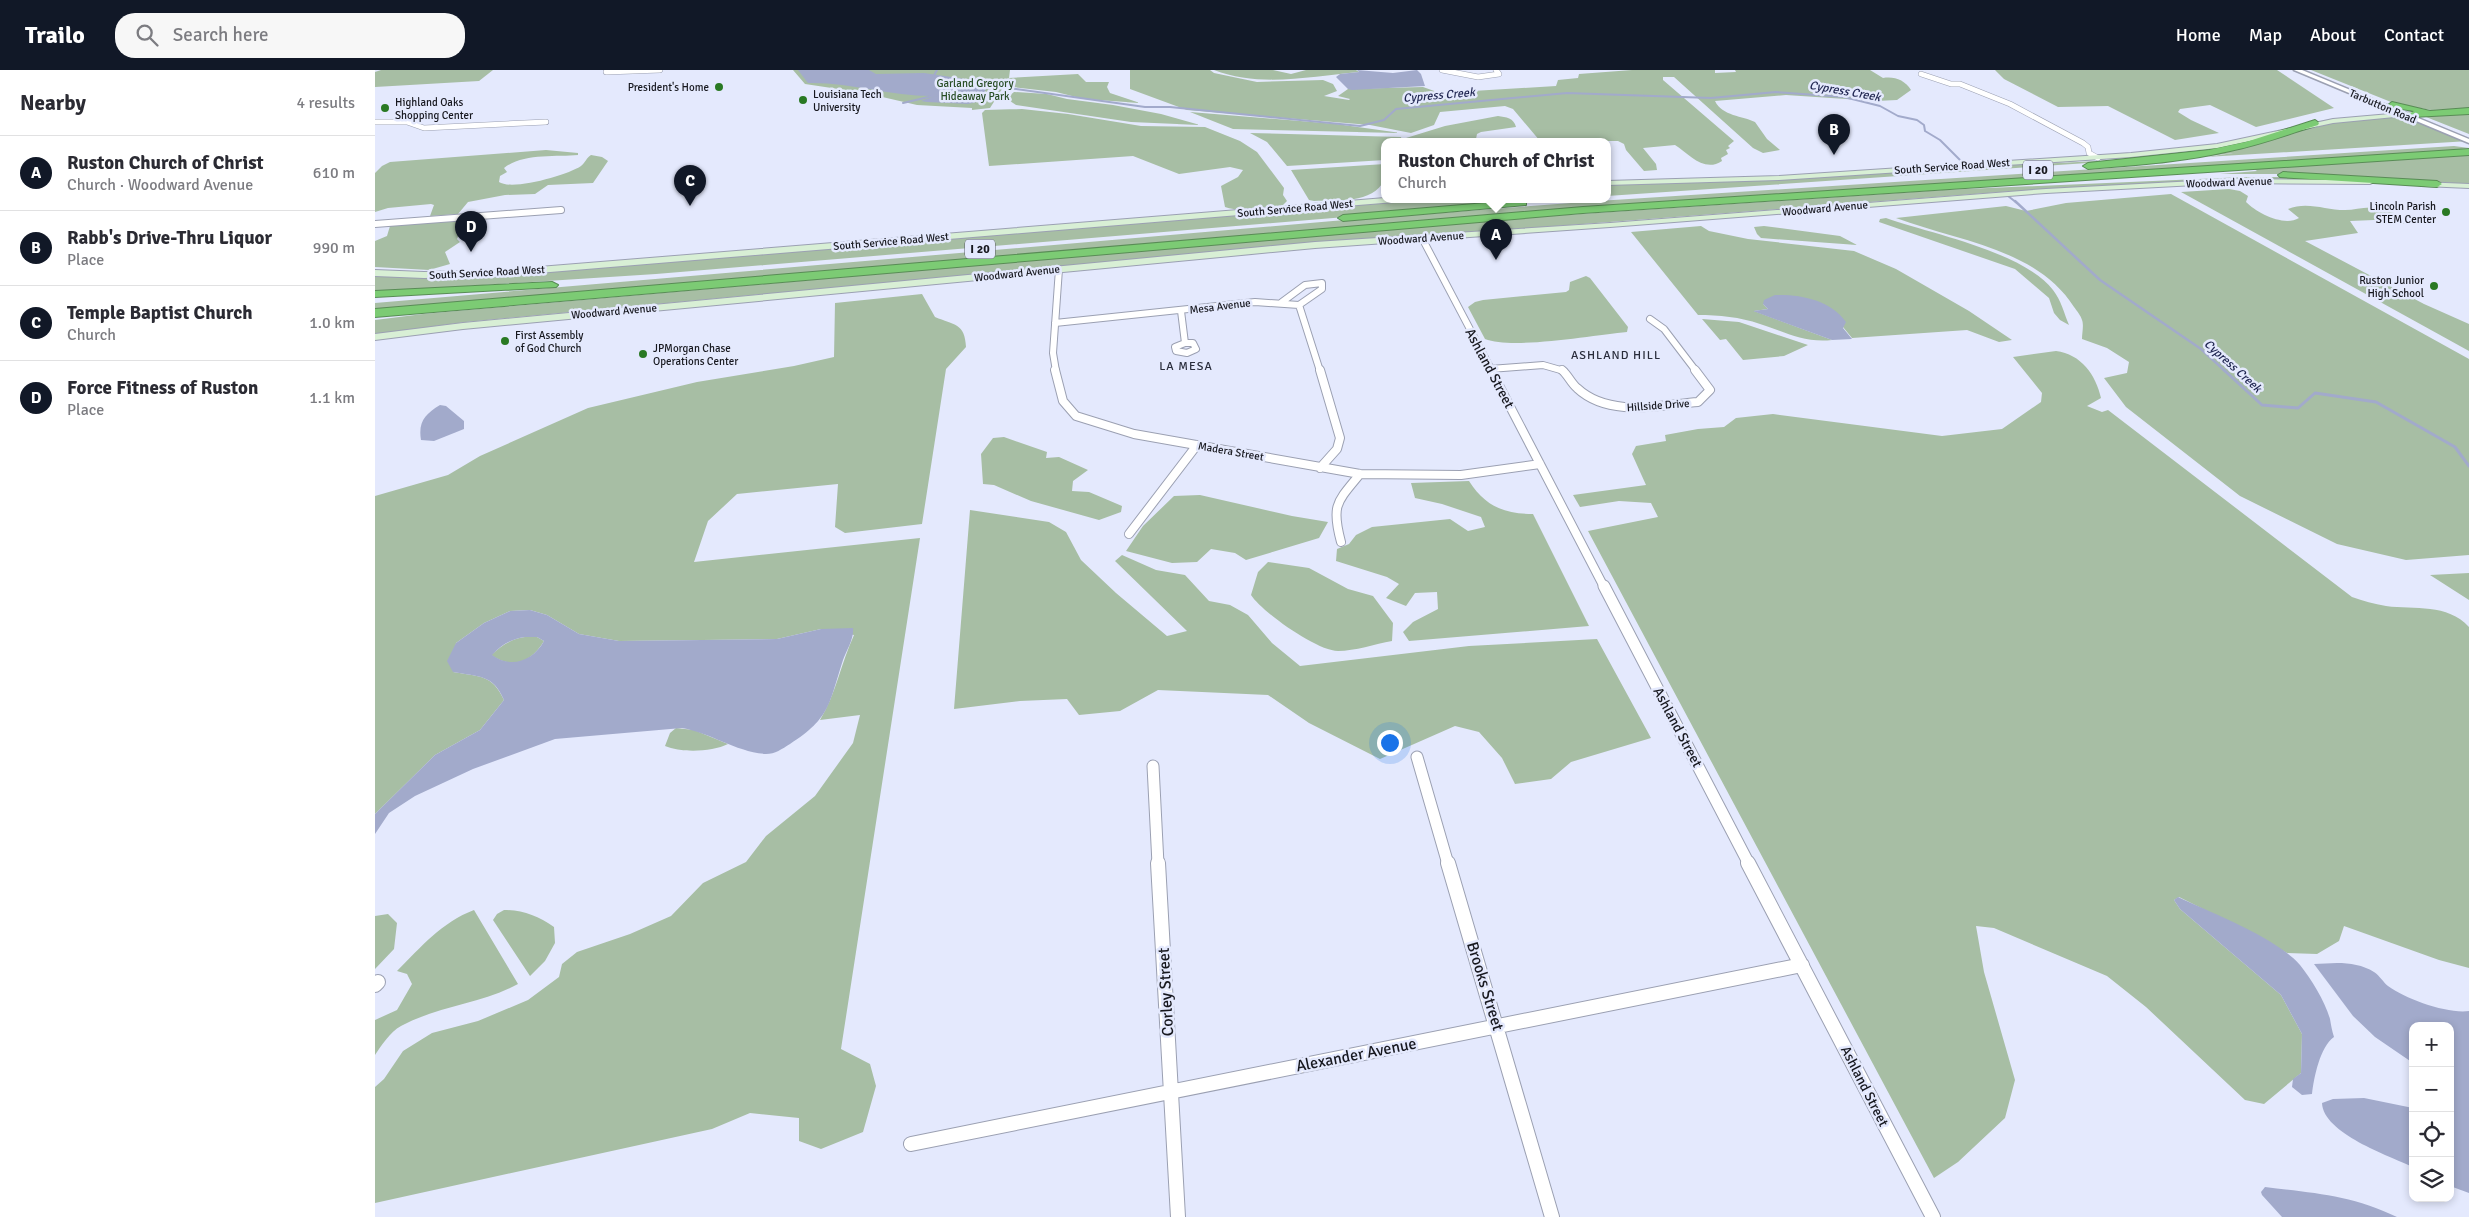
<!DOCTYPE html>
<html lang="en">
<head>
<meta charset="utf-8">
<style>
  :root { --surface:#fff; --page:#f7f7f7; --text:#2b2b33; --muted:#7c7c81; --line:#e1e1e2; --accent:#111827 }
  body { margin:0; font-family:Signika,sans-serif; background:var(--page); color:var(--text) }
  .controls { position:absolute; right:15px; bottom:15px; display:grid; overflow:hidden; border-radius:10px; box-shadow:0 2px 8px #0003 }
  .controls button { width:45px; height:45px; display:grid; place-items:center; padding:0; border:0; border-bottom:1px solid var(--line); background:var(--surface); color:var(--text); font:25px sans-serif }
  .you { position:absolute; left:1014px; top:672px; width:18px; height:18px; margin:-12px; border:4px solid #fff; border-radius:50%; background:#1a73e8; box-shadow:0 0 0 8px #1a73e833 }
  .badge { display:grid; place-items:center; width:32px; height:32px; border-radius:50%; background:var(--accent); color:#fff; font-size:16px; font-weight:700 }
  .pin { position:absolute; translate:-50% -41px; filter:drop-shadow(0 1px 2px #0008) }
  .pin::after { content:''; position:absolute; top:26px; width:18px; height:15px; background:inherit; clip-path:polygon(0 0,100% 0,50% 100%) }
  .popup { position:absolute; left:1006px; top:68px; width:230px; height:65px; box-sizing:border-box; display:grid; place-content:center; border-radius:10px; background:var(--surface); filter:drop-shadow(0 1px 4px #0005); font-size:16px; white-space:nowrap; color:var(--muted) }
  .popup b { font-size:19px; color:var(--text) }
  .popup::after { content:''; position:absolute; left:50%; top:100%; margin-left:-10px; border:10px solid transparent; border-top-color:var(--surface) }
  .list { margin:0; padding:0; list-style:none }
  h2 { display:flex; justify-content:space-between; align-items:center; height:65px; margin:0; padding:0 20px; font-size:21px }
  h2 small { font-size:16px; font-weight:400; color:var(--muted) }
  .list li { display:grid; grid-template-columns:32px 1fr auto; gap:15px; align-items:center; box-sizing:border-box; height:75px; padding:0 20px; border-top:1px solid var(--line) }
  .list b { display:block; font-size:19px; white-space:nowrap }
  .list p { margin:0; font-size:16px; white-space:nowrap; color:var(--muted) }
  .list em { font-size:16px; font-style:normal; color:var(--muted) }
  .icon { flex:none; width:28px; height:28px; fill:none; stroke:currentColor; stroke-width:2; stroke-linecap:round; stroke-linejoin:round }
  .map { position:relative; flex:none; width:2094px; height:1147px; overflow:hidden }
  header { display:flex; align-items:center; gap:30px; box-sizing:border-box; height:70px; padding:0 25px; background:var(--accent); color:#fff }
  header strong { font-size:24px }
  nav { display:flex; gap:28px; margin-inline-start:auto; font-size:18px }
  .search { width:350px; height:45px; background:var(--page); display:flex; align-items:center; gap:12px; box-sizing:border-box; padding:0 18px; border-radius:20px; color:var(--muted); font-size:19px }
  main { display:flex }
  aside { flex:1; background:var(--surface) }
  .map>svg:first-child { display:block }
  .green { fill:#a7bea4 }
  .water { fill:#a2aacb; fill-rule:evenodd }
  .lines { fill:none; stroke-linecap:round; stroke-linejoin:round }
  .stream-far2 { stroke:#a2aacb; stroke-width:2 }
  .stream-far1 { stroke:#a2aacb; stroke-width:2.5 }
  .stream { stroke:#a2aacb; stroke-width:3 }
  .minor-far4-casing { stroke:#9ba0b2; stroke-width:6 }
  .minor-far3-casing { stroke:#9ba0b2; stroke-width:8 }
  .minor-far2-casing { stroke:#9ba0b2; stroke-width:10 }
  .minor-far1-casing { stroke:#9ba0b2; stroke-width:13 }
  .minor-casing { stroke:#9ba0b2; stroke-width:16 }
  .tertiary-casing { stroke:#9ba0b2; stroke-width:3 }
  .secondary-casing { stroke:#9ba0b2; stroke-width:2 }
  .motorway-casing { stroke:#598c56; stroke-width:2 }
  .minor-far4 { stroke:#fff; stroke-width:5 }
  .minor-far3 { stroke:#fff; stroke-width:6 }
  .minor-far2 { stroke:#fff; stroke-width:8 }
  .minor-far1 { stroke:#fff; stroke-width:11 }
  .minor { stroke:#fff; stroke-width:14 }
  .tertiary { fill:#fff; fill-rule:evenodd }
  .secondary { fill:#d8efd5; fill-rule:evenodd }
  .motorway { fill:#7ccb74; fill-rule:evenodd }
  .poi-dot { fill:#297923; stroke:#e4e9fd; stroke-width:2 }
  .labels { text-anchor:middle; stroke-width:5; stroke-linejoin:round; paint-order:stroke }
  .far-park-label { font-size:11px; fill:#294e26; stroke:#e4e9fd }
  .far-poi-label { font-size:11px; fill:#17181f; stroke:#e4e9fd; text-anchor:start }
  .far-street-label { font-size:11px; fill:#17181f; stroke:#e4e9fd }
  .far-water-label { font-size:12px; font-style:italic; fill:#1f2550; stroke:#e4e9fd }
  .shield { fill:#e4e9fd; stroke:#545762; stroke-width:1 }
  .shield-label { font-size:12px; font-weight:bold; fill:#17181f }
  .far-neighbourhood-label { font-size:12px; letter-spacing:1px; fill:#292c3b; stroke:#e4e9fd }
  .street-label { font-size:14px; fill:#17181f; stroke:#e4e9fd }
  .near-street-label { font-size:16px; fill:#17181f; stroke:#e4e9fd }
</style>
</head>
<body>
<header>
<strong>Trailo</strong>
<div class="search"><svg class="icon" aria-label="search" viewBox="0 0 24 24"><circle cx="10" cy="10" r="6"/><path d="M15 15l6 6"/></svg>Search here</div>
<nav><a>Home</a><a>Map</a><a>About</a><a>Contact</a></nav>
</header>
<main>
<aside>
<h2>Nearby<small>4 results</small></h2>
<ul class="list">
<li><span class="badge">A</span><div><b>Ruston Church of Christ</b><p>Church · Woodward Avenue</p></div><em>610 m</em></li>
<li><span class="badge">B</span><div><b>Rabb's Drive-Thru Liquor</b><p>Place</p></div><em>990 m</em></li>
<li><span class="badge">C</span><div><b>Temple Baptist Church</b><p>Church</p></div><em>1.0 km</em></li>
<li><span class="badge">D</span><div><b>Force Fitness of Ruston</b><p>Place</p></div><em>1.1 km</em></li>
</ul>
</aside>
<div class="map">
<svg width="2094" height="1147" viewBox="0 0 2094 1147">
  <rect width="100%" height="100%" fill="#e4e9fd"/>
  <path class="green" d="M6,0H118L104,11L0,17V2Z
    M418,0H635L634,8L703,4L711,12H734L732,17L735,23L765,33L709,29L681,22L629,16L615,38L597,40V38L542,35L490,23L430,14Z
    M755,0H835L839,3L882,12L948,10L958,14L962,21L949,26L974,30L975,29L963,26L973,19L1048,17L1065,23L1181,16L1183,10L1203,8L1204,4L1257,0H1340V3L1361,2L1360,0H1495L1508,8C1519,6 1530,10 1536,20L1522,30L1501,31L1411,25L1340,31C1347,46 1368,46 1380,52L1392,69L1405,80L1388,83L1378,78L1299,7H1288V10L1359,71L1353,76L1355,78L1351,80L1353,84L1346,88L1347,91C1329,103 1314,84 1300,75L1268,78L1281,94L1282,100L1269,101L1251,80L1249,74L1243,71H1165L1138,39L1130,36L1065,42L1059,55L1036,63L995,55L812,40L755,19Z
    M839,0H898L916,4L931,0H981L984,2C938,6 885,18 839,0Z
    M1620,0H1902L1959,38L1881,57L1835,35L1805,39L1803,42L1816,50L1844,63L1800,70L1733,36L1683,37L1629,9Z
    M1936,0H2094V39L2056,40L2021,34Z
    M639,22L672,24L692,29L738,35L786,44L825,55L756,52L641,35L635,31L633,27Z
    M647,39L693,44L766,56L830,57L865,71L882,82L909,118L908,125L912,131L908,135C890,137 867,143 850,137L846,116L863,107L868,100L855,97L804,104L758,86L614,96L607,43L610,40Z
    M815,42L961,54L1026,63L858,59Z
    M2094,42V64L2046,45Z
    M1123,46C1131,47 1139,48 1141,57L1106,62L1102,64L1101,69L1092,71H1030L1031,68L1070,56Z
    M2016,47H2030L2085,70L2094,71L1831,87L1858,83L1809,89L1948,54Z
    M875,63L1026,67L1027,71H1010V90L912,96L892,72Z
    M1863,73L1866,74L1801,84L1663,94L1762,89L1757,90L1232,126V115L1367,110L1770,85Z
    M2079,76L2094,78L2046,84L1339,130L0,241V233L958,151L1223,131Z
    M171,80L203,83V85C181,87 148,83 129,98L132,102L125,106L124,112C137,121 193,105 206,96C211,92 211,88 216,85L227,87L233,91L218,113L173,115L160,124L130,125L93,132L83,144L55,146L59,135L56,134L13,138L0,142V103L7,96L15,92Z
    M2094,85V114L1927,104H1845L1882,101L1879,99Z
    M1010,94C1010,99 1011,106 1009,110C999,134 960,130 939,131L934,130L916,100Z
    M1870,107H1933L1987,110H1854L1626,122L805,185L91,252L0,264V250L48,244L1131,149L1568,120Z
    M1854,119L1865,121L1873,126L1871,132C1882,143 1909,157 1924,148L1913,139C1932,131 1950,140 1970,140C1980,140 1991,136 2001,138C2015,140 2026,146 2038,152L2028,154L1999,150L1975,151L1983,163L1930,171L2049,234L2094,254V281L1806,122Z
    M1796,124L2094,289V485L2031,490L1962,474L1865,426L1751,337L1729,308L1752,303L1754,292L1732,278L1707,269C1707,263 1709,255 1707,250C1706,246 1702,241 1699,237C1661,178 1582,171 1521,148L1631,136L1651,141L1691,133Z
    M1047,129H1187L281,204L0,222V205L181,200Z
    M1511,148C1557,164 1649,182 1678,220C1686,230 1689,243 1694,255L1685,250L1679,243L1674,228L1640,199L1504,152L1505,149Z
    M77,150L89,152L82,169L85,172L70,182L75,194L54,200L0,197V171L12,166L15,156Z
    M1326,156L1334,161L1373,169L1479,181L1521,199L1594,241L1637,270L1624,272L1592,260L1477,268L1468,257L1388,234L1393,239L1379,241L1457,270C1429,273 1411,262 1385,254C1365,247 1344,245 1323,245L1256,162Z
    M1389,156L1465,166L1482,175L1386,168L1382,164L1379,157Z
    M1211,206L1215,208L1253,257L1252,262C1218,265 1138,280 1110,269L1093,237L1100,232L1108,230L1191,222L1194,220L1195,212Z
    M547,224L560,247C579,255 590,253 591,277L571,299L547,454L470,463L460,457L463,414L362,424L333,451L319,492L545,468L466,979L495,994L501,1016L488,1062L446,1079L424,1071V1048L375,1043L337,1059L0,1133V1017L9,1009L28,981L57,963L103,951L153,930L184,907L187,894L202,882L255,864L296,846L328,813L371,792L391,766L440,726L478,673L485,645L445,650C461,624 466,593 479,565L446,559L402,569L244,571L204,564L172,545L155,540L135,541L109,553L81,573L78,602C105,607 117,604 129,630L105,660L60,685L0,744V426L73,405L105,386L213,338L322,312L419,296L459,287L460,233Z
    M1327,249L1364,252L1433,275L1409,286L1368,290L1351,269L1345,270Z
    M1681,281C1706,284 1721,305 1726,328L1712,336L1727,342L1733,340L1977,527C1988,531 1999,534 2011,536C2040,540 2072,533 2094,557V898L2064,890L1969,856L1964,871L1942,884L1912,883L1884,867L1804,827L1799,830L1805,839L1906,925L1927,964L1926,1003L1889,1034L1870,1030L1771,937L1732,906L1619,858L1601,856L1609,902L1640,1010L1630,1048L1583,1092L1559,1108L1213,461L1283,447L1276,433L1244,431L1205,437L1198,425L1271,415L1257,384L1261,376L1291,371L1290,365L1323,359L1349,357L1361,348L1398,344L1567,366L1627,359L1666,332L1667,323L1638,287Z
    M629,367L672,382L671,388L684,387L713,400L698,411L697,421L714,422L747,436L746,442L724,450L656,431L619,415L608,414L606,384L618,368Z
    M1094,411C1110,436 1129,444 1158,444L1214,556L1034,571L1028,562L1038,552L1063,539L1062,522L1040,523L1031,536L1011,528L1024,514L1012,507L961,491L962,479L974,474L981,465L997,457L1075,449L1093,461L1110,457L1106,447L1067,434L1040,428L1036,413Z
    M825,425L917,446L953,452L944,468L871,490L860,483L836,479L822,492L797,493L751,481L768,456L799,426Z
    M595,440L674,452L691,462L706,490L741,523L792,566L812,561L740,491L747,485L781,500L810,505L834,531L855,535L873,545L897,573L925,596L1094,576L1222,569L1276,668L1196,692L1176,709L1140,714L1127,688L1104,662L1080,656L1005,689L934,653L893,625L783,620L745,641L704,645L692,629L645,631L579,639Z
    M893,492L934,498L973,519L998,526L1018,553L1017,571C1000,574 980,581 963,581C942,581 887,542 876,525L883,502Z
    M2094,503V530L2055,505Z
    M150,567H162L169,571C157,592 137,600 116,585C127,575 136,569 150,567Z
    M301,658L319,660L353,674C337,682 306,683 290,676L295,663Z
    M99,840L143,914C107,934 63,936 26,956C15,962 6,976 0,985V950L22,940L37,914L32,904L22,901C46,877 67,852 99,840Z
    M129,840C148,840 163,846 179,857L180,873L170,891L155,906L118,850L122,844Z
    M13,844L22,853L19,879L0,899V846Z"/>
  <path class="water" d="M423,0H494L501,4L549,3L617,13V16H612L606,31L593,34L552,32L546,31L560,26C518,27 476,12 433,13Z
    M982,0L1018,3L1042,0L1046,4L1050,16L977,20L973,19L961,7L965,4L984,2Z
    M1400,225C1425,224 1456,230 1471,252L1468,258L1477,269L1457,270L1378,241L1393,239L1388,234L1389,230Z
    M65,335L71,336L89,351V359L59,371L46,370C43,352 50,344 65,335Z
    M155,540L172,545L204,564L244,571L402,569L446,559L478,558C479,569 472,579 468,590C454,633 456,648 415,674C407,679 400,684 391,684C361,682 336,663 307,658L180,669L98,699L40,726L14,743L0,764V744L60,685L105,660L129,630C118,604 104,607 78,602L72,591L81,573L109,553L135,541ZM150,567H162L169,571C158,591 136,599 117,585C126,575 136,569 150,567Z
    M1803,827C1837,843 1902,868 1925,895C1936,909 1950,931 1955,949C1956,955 1957,961 1959,967C1945,977 1939,1007 1937,1024L1927,1025L1917,1017L1918,1009L1926,1003L1927,964L1906,925L1805,839L1799,830Z
    M1962,893C1975,893 1988,895 1999,902C2005,906 2008,912 2013,916C2031,929 2072,944 2094,941V1123L2075,1116V956H2038V993L2000,967L1978,946L1939,894Z
    M1989,1028L2038,1038V1097C2014,1086 1948,1063 1947,1033L1958,1029Z
    M1890,1117C1939,1123 1977,1125 2022,1147H1907L1887,1125L1886,1122Z"/>
  <g class="lines">
    <path class="stream-far2" d="M557,9L562,0
      M612,15L770,37H795L985,56L1009,50L1021,39L1192,23L1336,28L1401,22L1469,27L1505,36L1523,46L1542,50L1549,55L1550,61L1565,70L1587,92
      M528,33L562,25
      M1633,126L1642,133"/>
    <path class="stream-far1" d="M1640,131L1725,210L1826,279L1850,301"/>
    <path class="stream" d="M1849,300L1887,335L1923,338L1940,323L2001,332L2080,377L2094,396"/>
    <g class="minor-far4-casing">
      <path id="minor-far4" d="M1067,0L1103,7L1124,4L1121,0
        M231,2L285,0
        M1546,4L1576,14H1585L1635,34L1708,73L1713,77L1714,83L1723,88
        M0,52H32L49,58L171,52"/>
    </g>
    <g class="minor-far3-casing">
      <path id="minor-far3" d="M0,154L186,140
        M1047,168L1117,301
        M907,232L930,215L947,213V219L924,235
        M806,241L810,273
        M1275,249L1289,259L1321,301
        M680,253L880,232L924,235L945,301
        M810,273H818L821,279L812,283L801,281L800,277Z
        M1115,299L1168,295L1189,301
        M681,301L678,283L684,199"/>
    </g>
    <g class="minor-far2-casing">
      <path id="minor-far2" d="M680,300L688,331L701,346L759,364L985,404L1086,405L1165,394
        M1116,300L1229,517
        M1187,300C1193,305 1196,313 1202,318C1234,348 1285,335 1323,332L1335,320L1320,300
        M945,398L962,379L965,368L945,300
        M754,464L822,375
        M966,472C956,435 962,432 985,404"/>
    </g>
    <g class="minor-far1-casing">
      <path id="minor-far1" d="M1229,516L1374,794
        M1042,687L1073,794
        M778,696L783,794"/>
    </g>
    <g class="minor-casing">
      <path id="minor" d="M783,793L803,1147
        M1073,793L1177,1147
        M1373,793L1558,1147
        M0,915L3,912
        M536,1074L1427,895"/>
    </g>
    <g class="tertiary-casing">
      <path id="tertiary" d="M1919,0H1927L2094,69V73Z"/>
    </g>
    <g class="secondary-casing">
      <path id="secondary" d="M2038,42L2040,45L1958,53L1842,78L1756,87L1404,110L1232,115V111L1404,106L1756,83L1842,74L1958,49Z
        M1858,109L1995,110L1999,112L1995,114L1858,113L1671,123L1235,157L940,178L88,259L0,270V264L88,253L940,172L1235,153L1671,119Z
        M2046,112L2094,114V118L2049,116H2046Z
        M1010,128L1036,129L1032,131L128,206L49,208L0,206V200L49,202L128,200Z"/>
    </g>
    <g class="motorway-casing">
      <path id="motorway" d="M2017,32L2055,41L2094,38V44L2038,47L2034,44L2039,41L2014,37L2013,35Z
        M1940,50L1944,53L1943,55C1914,64 1885,75 1855,81C1808,92 1760,95 1713,99L1708,96L1713,93L1834,80L1871,72Z
        M2094,79V85L1208,143L0,247V239L1208,137Z
        M1908,102L2062,111L2067,114L2062,117L1905,107L1903,105Z
        M1147,130L1151,131V135L968,151L963,148L968,145Z
        M177,212L183,215L181,217L0,227V221Z"/>
    </g>
    <use href="#minor-far4" class="minor-far4"/>
    <use href="#minor-far3" class="minor-far3"/>
    <use href="#minor-far2" class="minor-far2"/>
    <use href="#minor-far1" class="minor-far1"/>
    <use href="#minor" class="minor"/>
    <use href="#tertiary" class="tertiary"/>
    <use href="#secondary" class="secondary"/>
    <use href="#motorway" class="motorway"/>
  </g>
  <g class="poi-dot">
    <circle cx="344" cy="17" r="5"/>
    <circle cx="428" cy="30" r="5"/>
    <circle cx="10" cy="38" r="5"/>
    <circle cx="2071" cy="142" r="5"/>
    <circle cx="2059" cy="216" r="5"/>
    <circle cx="130" cy="271" r="5"/>
    <circle cx="268" cy="284" r="5"/>
  </g>
  <g class="labels">
    <g class="far-park-label">
      <text x="600" y="17">Garland Gregory<tspan x="600" dy="13">Hideaway Park</tspan></text>
    </g>
    <g class="far-poi-label">
      <text x="334" y="21" text-anchor="end">President's Home</text>
      <text x="438" y="28">Louisiana Tech<tspan x="438" dy="13">University</tspan></text>
      <text x="20" y="36">Highland Oaks<tspan x="20" dy="13">Shopping Center</tspan></text>
      <text x="2061" y="140" text-anchor="end">Lincoln Parish<tspan x="2061" dy="13">STEM Center</tspan></text>
      <text x="2049" y="214" text-anchor="end">Ruston Junior<tspan x="2049" dy="13">High School</tspan></text>
      <text x="140" y="269">First Assembly<tspan x="140" dy="13">of God Church</tspan></text>
      <text x="278" y="282">JPMorgan Chase<tspan x="278" dy="13">Operations Center</tspan></text>
    </g>
    <g class="far-street-label">
      <text transform="translate(2008 36) rotate(23)" y="4">Tarbutton Road</text>
      <text transform="translate(1577 96) rotate(-4)" y="4">South Service Road West</text>
      <text transform="translate(1854 112) rotate(-2)" y="4">Woodward Avenue</text>
      <text transform="translate(920 138) rotate(-5)" y="4">South Service Road West</text>
      <text transform="translate(1450 138) rotate(-5)" y="4">Woodward Avenue</text>
      <text transform="translate(1046 168) rotate(-4)" y="4">Woodward Avenue</text>
      <text transform="translate(516 171) rotate(-5)" y="4">South Service Road West</text>
      <text transform="translate(112 202) rotate(-3)" y="4">South Service Road West</text>
      <text transform="translate(642 203) rotate(-6)" y="4">Woodward Avenue</text>
      <text transform="translate(845 236) rotate(-7)" y="4">Mesa Avenue</text>
      <text transform="translate(239 241) rotate(-5)" y="4">Woodward Avenue</text>
      <text transform="translate(1283 335) rotate(-4)" y="4">Hillside Drive</text>
      <text transform="translate(856 381) rotate(10)" y="4">Madera Street</text>
    </g>
    <g class="far-water-label">
      <text transform="translate(1470 21) rotate(10)" y="4">Cypress Creek</text>
      <text transform="translate(1064 25) rotate(-5)" y="4">Cypress Creek</text>
      <text transform="translate(1858 296) rotate(42)" y="4">Cypress Creek</text>
    </g>
    <g class="shield">
      <rect x="1648" y="90.5" width="30" height="19" rx="4"/>
      <rect x="590" y="169.5" width="30" height="19" rx="4"/>
    </g>
    <g class="shield-label">
      <text x="1663" y="104">I 20</text>
      <text x="605" y="183">I 20</text>
    </g>
    <g class="far-neighbourhood-label">
      <text x="1241" y="289">ASHLAND HILL</text>
      <text x="811" y="300">LA MESA</text>
    </g>
    <g class="street-label">
      <text transform="translate(1115 298) rotate(62)" y="5">Ashland Street</text>
      <text transform="translate(1303 657) rotate(62)" y="5">Ashland Street</text>
      <text transform="translate(1490 1016) rotate(63)" y="5">Ashland Street</text>
    </g>
    <g class="near-street-label">
      <text transform="translate(1111 916) rotate(73)" y="6">Brooks Street</text>
      <text transform="translate(790 922) rotate(-93)" y="6">Corley Street</text>
      <text transform="translate(981 984) rotate(-11)" y="6">Alexander Avenue</text>
    </g>
  </g>
</svg>
<div class="controls">
<button>+</button>
<button>−</button>
<button><svg class="icon" aria-label="locate" viewBox="0 0 24 24"><circle cx="12" cy="12" r="6"/><path d="M12 2v4M12 18v4M2 12h4M18 12h4"/></svg></button>
<button><svg class="icon" aria-label="layers" viewBox="0 0 24 24"><path d="M12 4l9 5-9 5-9-5zM3 14l9 5 9-5"/></svg></button>
</div>
<div class="you"></div>
<div class="pin badge" style="left:1121px;top:190px">A</div>
<div class="popup"><b>Ruston Church of Christ</b>Church</div>
<div class="pin badge" style="left:1459px;top:85px">B</div>
<div class="pin badge" style="left:315px;top:136px">C</div>
<div class="pin badge" style="left:96px;top:182px">D</div>
</div>
</main>
</body>
</html>
